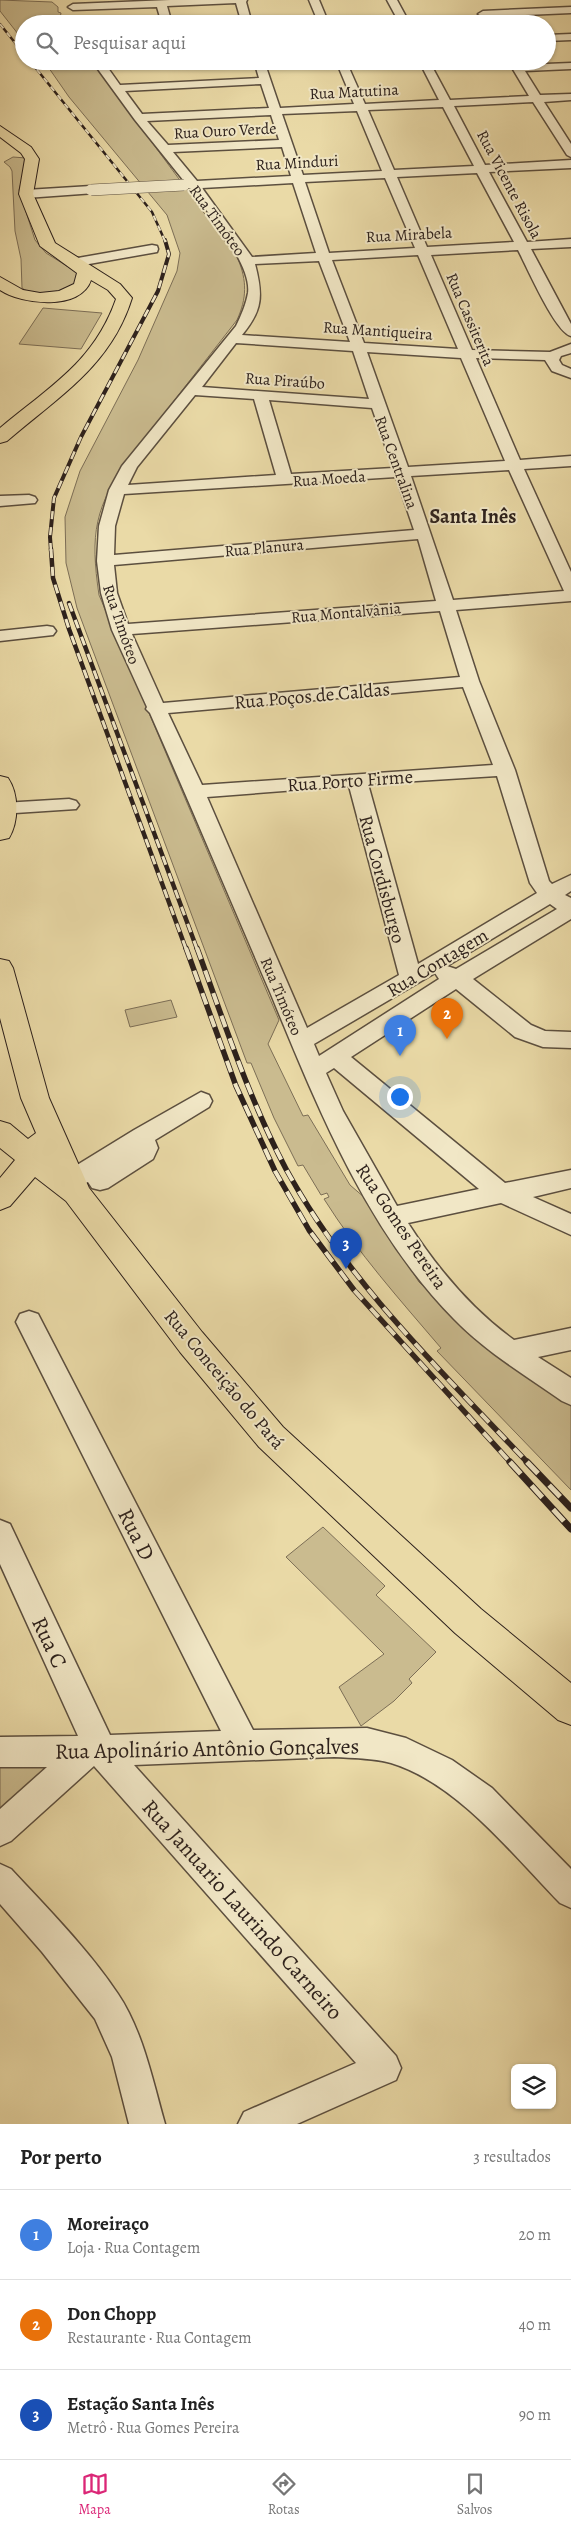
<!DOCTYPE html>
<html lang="pt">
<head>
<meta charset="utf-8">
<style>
  :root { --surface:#fff; --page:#f2f2f2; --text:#222; --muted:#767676; --line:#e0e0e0; --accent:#db2777 }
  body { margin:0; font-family:Alegreya,serif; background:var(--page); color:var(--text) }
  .controls { position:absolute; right:15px; bottom:15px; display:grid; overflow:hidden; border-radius:8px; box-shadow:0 1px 4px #0004 }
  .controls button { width:45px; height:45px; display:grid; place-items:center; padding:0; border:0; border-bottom:1px solid var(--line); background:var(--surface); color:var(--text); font:25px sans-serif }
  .you { position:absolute; left:399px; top:1096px; width:18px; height:18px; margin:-12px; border:4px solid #fff; border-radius:50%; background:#1a73e8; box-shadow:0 0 0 8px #1a73e833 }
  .badge { display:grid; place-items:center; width:32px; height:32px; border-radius:50%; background:var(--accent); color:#fff; font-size:16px; font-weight:700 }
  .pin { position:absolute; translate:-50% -41px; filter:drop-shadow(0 1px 2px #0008) }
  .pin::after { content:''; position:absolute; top:26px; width:18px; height:15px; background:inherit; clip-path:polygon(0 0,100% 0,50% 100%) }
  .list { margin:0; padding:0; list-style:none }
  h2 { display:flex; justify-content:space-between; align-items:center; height:65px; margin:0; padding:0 20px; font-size:21px }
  h2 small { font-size:16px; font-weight:400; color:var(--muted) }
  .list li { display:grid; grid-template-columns:32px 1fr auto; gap:15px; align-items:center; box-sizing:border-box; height:90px; padding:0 20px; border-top:1px solid var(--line) }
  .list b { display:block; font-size:19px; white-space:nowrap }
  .list p { margin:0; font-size:16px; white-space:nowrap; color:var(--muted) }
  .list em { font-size:16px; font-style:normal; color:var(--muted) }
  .icon { flex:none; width:28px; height:28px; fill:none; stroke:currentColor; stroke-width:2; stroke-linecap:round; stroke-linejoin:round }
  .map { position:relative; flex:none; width:571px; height:2124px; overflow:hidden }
  .search { position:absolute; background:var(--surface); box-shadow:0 1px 4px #0004; left:15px; right:15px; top:15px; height:55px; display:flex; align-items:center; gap:12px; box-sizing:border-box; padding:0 18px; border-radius:28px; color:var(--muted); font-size:19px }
  .sheet { height:335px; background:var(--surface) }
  nav { display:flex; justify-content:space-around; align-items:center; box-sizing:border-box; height:70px; border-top:1px solid var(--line); background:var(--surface); font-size:14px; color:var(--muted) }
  nav a { display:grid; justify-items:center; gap:2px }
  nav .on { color:var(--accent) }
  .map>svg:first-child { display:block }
  .green { fill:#cabb8f; stroke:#7c6e56 }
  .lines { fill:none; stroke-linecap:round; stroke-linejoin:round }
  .minor-casing { stroke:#5c4f3f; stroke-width:3 }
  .major-casing { stroke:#2d211c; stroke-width:2 }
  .minor { fill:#f1e7c6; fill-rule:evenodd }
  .major { fill:#eadaa7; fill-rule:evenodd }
  .rail-far4-casing { stroke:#2d211c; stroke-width:2.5 }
  .rail-far3-casing { stroke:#2d211c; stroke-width:4 }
  .rail-far2-casing { stroke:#2d211c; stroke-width:4.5 }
  .rail-far1-casing { stroke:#2d211c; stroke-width:5.5 }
  .rail-casing { stroke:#2d211c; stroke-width:7 }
  .rail-far4 { stroke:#f1e7c6; stroke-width:2; stroke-dasharray:5.5; stroke-linecap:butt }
  .rail-far3 { stroke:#f1e7c6; stroke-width:2.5; stroke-dasharray:8; stroke-linecap:butt }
  .rail-far2 { stroke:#f1e7c6; stroke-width:3; stroke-dasharray:9; stroke-linecap:butt }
  .rail-far1 { stroke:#f1e7c6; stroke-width:4; stroke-dasharray:12; stroke-linecap:butt }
  .rail { stroke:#f1e7c6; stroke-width:5; stroke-dasharray:16; stroke-linecap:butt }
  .minor-bridge-casing { stroke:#5c4f3f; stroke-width:12; stroke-linecap:butt }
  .minor-bridge { stroke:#f1e7c6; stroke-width:11 }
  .labels { text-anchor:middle; stroke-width:4; stroke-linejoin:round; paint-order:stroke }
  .far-street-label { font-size:16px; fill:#2d211c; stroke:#f1e7c6 }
  .street-label { font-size:19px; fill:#2d211c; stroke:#f1e7c6 }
  .far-district-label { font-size:20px; font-weight:bold; fill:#2d211c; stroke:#f1e7c6 }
  .near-street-label { font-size:22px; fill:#2d211c; stroke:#f1e7c6 }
</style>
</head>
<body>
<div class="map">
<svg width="571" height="2124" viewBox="0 0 571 2124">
  <rect width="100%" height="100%" fill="#eadaa7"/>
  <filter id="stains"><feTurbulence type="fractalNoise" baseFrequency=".004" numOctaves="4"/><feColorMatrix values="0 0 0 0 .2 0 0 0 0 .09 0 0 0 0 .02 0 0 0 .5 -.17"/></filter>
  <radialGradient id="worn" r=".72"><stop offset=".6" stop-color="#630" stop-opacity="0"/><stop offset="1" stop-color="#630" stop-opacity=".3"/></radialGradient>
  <path class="green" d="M0,0L52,2L58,7V12L61,13L60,18L62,24H24L22,39L0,11Z
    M44,61H92L238,259C247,281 247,298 237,320L131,456C94,507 90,534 99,595L279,1020L268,1044L303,1116L308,1115L350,1185L365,1198L419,1282L471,1332L571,1403V1490L437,1351L441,1348C400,1300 358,1253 324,1199L329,1197L327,1193L321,1195L303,1165L298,1166L274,1118L251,1063H247L77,608L66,563L65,517L80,471L138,360L177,271L180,253L167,215L69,97Z
    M13,157L26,158L27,162L19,190L35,240L46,253L78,273L74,286C58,292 37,299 22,288L21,259L15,231L12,171L10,167L4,162Z
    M43,308L102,313L81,349L19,344Z
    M171,1000L177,1017L130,1027L125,1010Z
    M323,1527L385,1586L376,1595L436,1652L409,1679L412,1683L394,1701L361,1726L339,1687L384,1654L286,1557Z
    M68,1758L0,1813V1767Z"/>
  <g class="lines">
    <g class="minor-casing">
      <path id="minor" d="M170,0H247L246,2L252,24H242L236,3L167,6L172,24H162L157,7L73,10L68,7L73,4Z
        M309,0H319L329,24H319Z
        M387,0H397L410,24H400Z
        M571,7V13L483,17L478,14L483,11Z
        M571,34V40L547,41V35Z
        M92,61H103L120,85L259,78L254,61H264L280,108L354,104L336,61H346L365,104L439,100L419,61H429L450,100L529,96L508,61H518L521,65L571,63V69L525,71L540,95L571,94V100L544,102L571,144V157L567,155L533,102L454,106L485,165L571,160V168L489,172L527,242L571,239V247L531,249L571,324V336C555,332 527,267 518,250L431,255L472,350L550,352L571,344V353L561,356L559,360L562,365L571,369V378L552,371L545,360L476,358L520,460L571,456V466L524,469L571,572V601L456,610L479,681L515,770L549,881L552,884L571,875V891L565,895L571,898V919L473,979L531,1025L545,1031L571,1032V1048L543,1047L515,1037L456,989L351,1057L505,1183L571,1170V1188L533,1197L571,1214V1235L501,1203L408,1223C437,1268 471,1309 514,1340L571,1328V1350L538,1357L571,1378V1405L562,1401C525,1375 486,1352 454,1319C366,1230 317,1106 270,992C230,899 191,806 150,713L146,709L147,707L112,630L101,593L97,561L99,526L109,490L122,466L236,326C241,316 246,304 248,293C252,264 207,212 190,188H180L178,185L180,182L184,181L135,120ZM261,84L269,108L142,114L125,91ZM443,107L474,166L394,170L368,110ZM357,111L382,171L303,175L282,114ZM271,115L279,140L168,145L147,121ZM282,147L291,176L197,181L173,152ZM477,173L514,242L427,247L397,177ZM385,178L415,248L329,253L305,182ZM293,183L316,253L252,257L202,188ZM418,255L458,349L364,343L332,260ZM319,261L350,342L242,335C263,310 263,295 255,264ZM236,343L353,351L369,399L202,387ZM367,352L461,358L505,461L408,467ZM195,395L254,399L276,475L128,485L137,467ZM269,400L372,408L393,468L291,474ZM509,470L564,591L453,600L411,476ZM396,477L414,530L114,555L115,526L124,494ZM418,539L436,601L128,624L117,593L114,565ZM440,611L460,677L163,703L132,634ZM463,687L493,765L202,785L168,713ZM497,776L530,883L537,893L418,964L368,784ZM349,786L399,975L307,1028L207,797ZM550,904L557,909L456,969L447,966ZM435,973L439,979L319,1056L314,1044ZM334,1068L479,1189L397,1206L343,1111L326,1073Z
        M91,186L95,187L97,190L95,193L26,198L20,194L26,190Z
        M152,245L157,246L158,249L157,252L72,267L65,263L72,259Z
        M29,495L35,497L37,500L35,503L0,506V496Z
        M47,626L53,627L56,631L53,635L0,641V631Z
        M69,799L76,801L79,805L76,809L0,814V804L3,803Z
        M201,1092L209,1095L212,1101L209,1107L155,1140L158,1148L153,1159L108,1188L100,1190L92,1188L88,1182L72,1189L64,1187L60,1180L64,1173L134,1130Z
        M29,1311L38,1314L253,1730L367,1728L406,1738L452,1760L492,1788L571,1869V1908L560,1903C513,1855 457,1783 391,1763C372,1758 353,1758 334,1757L134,1765L396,2056L401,2068L396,2080L297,2124H238L244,2112L356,2063L94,1766L11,1841L0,1846V1809L47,1767H0V1737L78,1736L0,1564V1520L10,1524L110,1735L221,1731L16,1322L20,1314Z
        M0,1864L11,1869C48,1909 88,1949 118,1994C143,2031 153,2082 165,2124H129L112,2057L95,2019L42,1952L0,1904Z"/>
    </g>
    <g class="major-casing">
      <path id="major" d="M0,126L31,147L39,159L33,194L55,243L120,284L132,298C111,366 58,397 7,441L0,443V428C49,387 94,362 116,299L108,290L91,280C81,311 22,305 0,290V277L23,290L40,293L59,291L74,284L77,273L40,246L19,194L25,159L21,153L0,137Z
        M0,776L8,778C19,794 19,821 9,838L0,840Z
        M0,959L9,961L13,968L49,1098L89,1188L202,1332L283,1427L481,1609L571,1683V1725L558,1720L455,1633L259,1447L180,1352L66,1201L35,1177L10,1206L0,1210V1178L15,1160L0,1148V1121L10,1124L28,1139L36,1133L21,1098L0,1018Z"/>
    </g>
    <use href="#minor" class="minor"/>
    <use href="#major" class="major"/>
    <g class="rail-far4-casing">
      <path id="rail-far4" d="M0,24L24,54
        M30,61L152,212L165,241"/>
    </g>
    <g class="rail-far3-casing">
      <path id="rail-far3" d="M51,551L50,537L54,498L81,437L158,291L169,254L165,240"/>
    </g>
    <g class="rail-far2-casing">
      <path id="rail-far2" d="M51,549L53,578L69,629L186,949
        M69,603L197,949"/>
    </g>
    <g class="rail-far1-casing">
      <path id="rail-far1" d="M186,948L236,1086L275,1171L309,1230L354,1290L511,1463
        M197,948C224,1022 249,1099 286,1169C347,1281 441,1371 528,1463"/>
    </g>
    <g class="rail-casing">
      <path id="rail" d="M510,1462L571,1529
        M527,1462L571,1508"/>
    </g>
    <use href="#rail-far4" class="rail-far4"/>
    <use href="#rail-far3" class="rail-far3"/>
    <use href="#rail-far2" class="rail-far2"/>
    <use href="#rail-far1" class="rail-far1"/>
    <use href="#rail" class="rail"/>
    <g class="minor-bridge-casing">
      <path id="minor-bridge" d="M91,190L184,185"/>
    </g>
    <use href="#minor-bridge" class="minor-bridge"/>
  </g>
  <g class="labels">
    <g class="far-street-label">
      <text transform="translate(354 91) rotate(-3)" y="6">Rua Matutina</text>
      <text transform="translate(225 130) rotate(-3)" y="6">Rua Ouro Verde</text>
      <text transform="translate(297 162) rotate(-3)" y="6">Rua Minduri</text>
      <text transform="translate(510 184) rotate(62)" y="6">Rua Vicente Risola</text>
      <text transform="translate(218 220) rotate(54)" y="6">Rua Timóteo</text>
      <text transform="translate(409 234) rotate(-3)" y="6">Rua Mirabela</text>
      <text transform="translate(471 319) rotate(67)" y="6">Rua Cassiterita</text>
      <text transform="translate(378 330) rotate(4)" y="6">Rua Mantiqueira</text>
      <text transform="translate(285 380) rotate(4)" y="6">Rua Piraúbo</text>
      <text transform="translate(397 462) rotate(70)" y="6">Rua Centralina</text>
      <text transform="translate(329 478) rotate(-4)" y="6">Rua Moeda</text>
      <text transform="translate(264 547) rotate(-5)" y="6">Rua Planura</text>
      <text transform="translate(346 612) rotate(-5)" y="6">Rua Montalvânia</text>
      <text transform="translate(122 624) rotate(71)" y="6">Rua Timóteo</text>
      <text transform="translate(282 996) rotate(67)" y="6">Rua Timóteo</text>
    </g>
    <g class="street-label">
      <text transform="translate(312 695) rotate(-5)" y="7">Rua Poços de Caldas</text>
      <text transform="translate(350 780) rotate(-4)" y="7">Rua Porto Firme</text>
      <text transform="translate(383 879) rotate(75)" y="7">Rua Cordisburgo</text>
      <text transform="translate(437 962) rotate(-31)" y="7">Rua Contagem</text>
      <text transform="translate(402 1226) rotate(56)" y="7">Rua Gomes Pereira</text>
      <text transform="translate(225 1379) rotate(50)" y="7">Rua Conceição do Pará</text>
    </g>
    <g class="far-district-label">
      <text x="473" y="523">Santa Inês</text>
    </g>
    <g class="near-street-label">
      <text transform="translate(137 1534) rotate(63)" y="8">Rua D</text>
      <text transform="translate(50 1642) rotate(65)" y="8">Rua C</text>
      <text transform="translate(207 1748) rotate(-1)" y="8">Rua Apolinário Antônio Gonçalves</text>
      <text transform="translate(243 1909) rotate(48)" y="8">Rua Januario Laurindo Carneiro</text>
    </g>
  </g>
  <rect width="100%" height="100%" filter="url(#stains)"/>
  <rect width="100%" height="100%" fill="url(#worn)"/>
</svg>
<div class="controls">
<button><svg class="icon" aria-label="layers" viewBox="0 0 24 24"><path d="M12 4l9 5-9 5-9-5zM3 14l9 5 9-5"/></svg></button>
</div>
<div class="you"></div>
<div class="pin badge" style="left:400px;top:1056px;background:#3f7fe0">1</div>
<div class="pin badge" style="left:447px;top:1039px;background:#e8710a">2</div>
<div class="pin badge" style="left:346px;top:1269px;background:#1a4fb4">3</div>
<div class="search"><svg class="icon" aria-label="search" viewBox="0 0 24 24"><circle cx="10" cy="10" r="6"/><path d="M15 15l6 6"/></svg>Pesquisar aqui</div>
</div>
<section class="sheet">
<h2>Por perto<small>3 resultados</small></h2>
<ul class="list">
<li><span class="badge" style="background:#3f7fe0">1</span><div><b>Moreiraço</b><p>Loja · Rua Contagem</p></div><em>20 m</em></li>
<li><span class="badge" style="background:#e8710a">2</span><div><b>Don Chopp</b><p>Restaurante · Rua Contagem</p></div><em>40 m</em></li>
<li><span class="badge" style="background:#1a4fb4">3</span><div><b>Estação Santa Inês</b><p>Metrô · Rua Gomes Pereira</p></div><em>90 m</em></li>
</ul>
</section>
<nav>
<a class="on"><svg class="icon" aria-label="map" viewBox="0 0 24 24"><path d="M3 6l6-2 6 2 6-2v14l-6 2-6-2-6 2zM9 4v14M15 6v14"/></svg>Mapa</a>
<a><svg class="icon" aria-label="directions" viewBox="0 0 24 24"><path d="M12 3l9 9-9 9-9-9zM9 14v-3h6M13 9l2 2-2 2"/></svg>Rotas</a>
<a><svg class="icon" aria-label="saved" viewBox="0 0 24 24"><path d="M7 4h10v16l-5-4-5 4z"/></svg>Salvos</a>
</nav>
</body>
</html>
